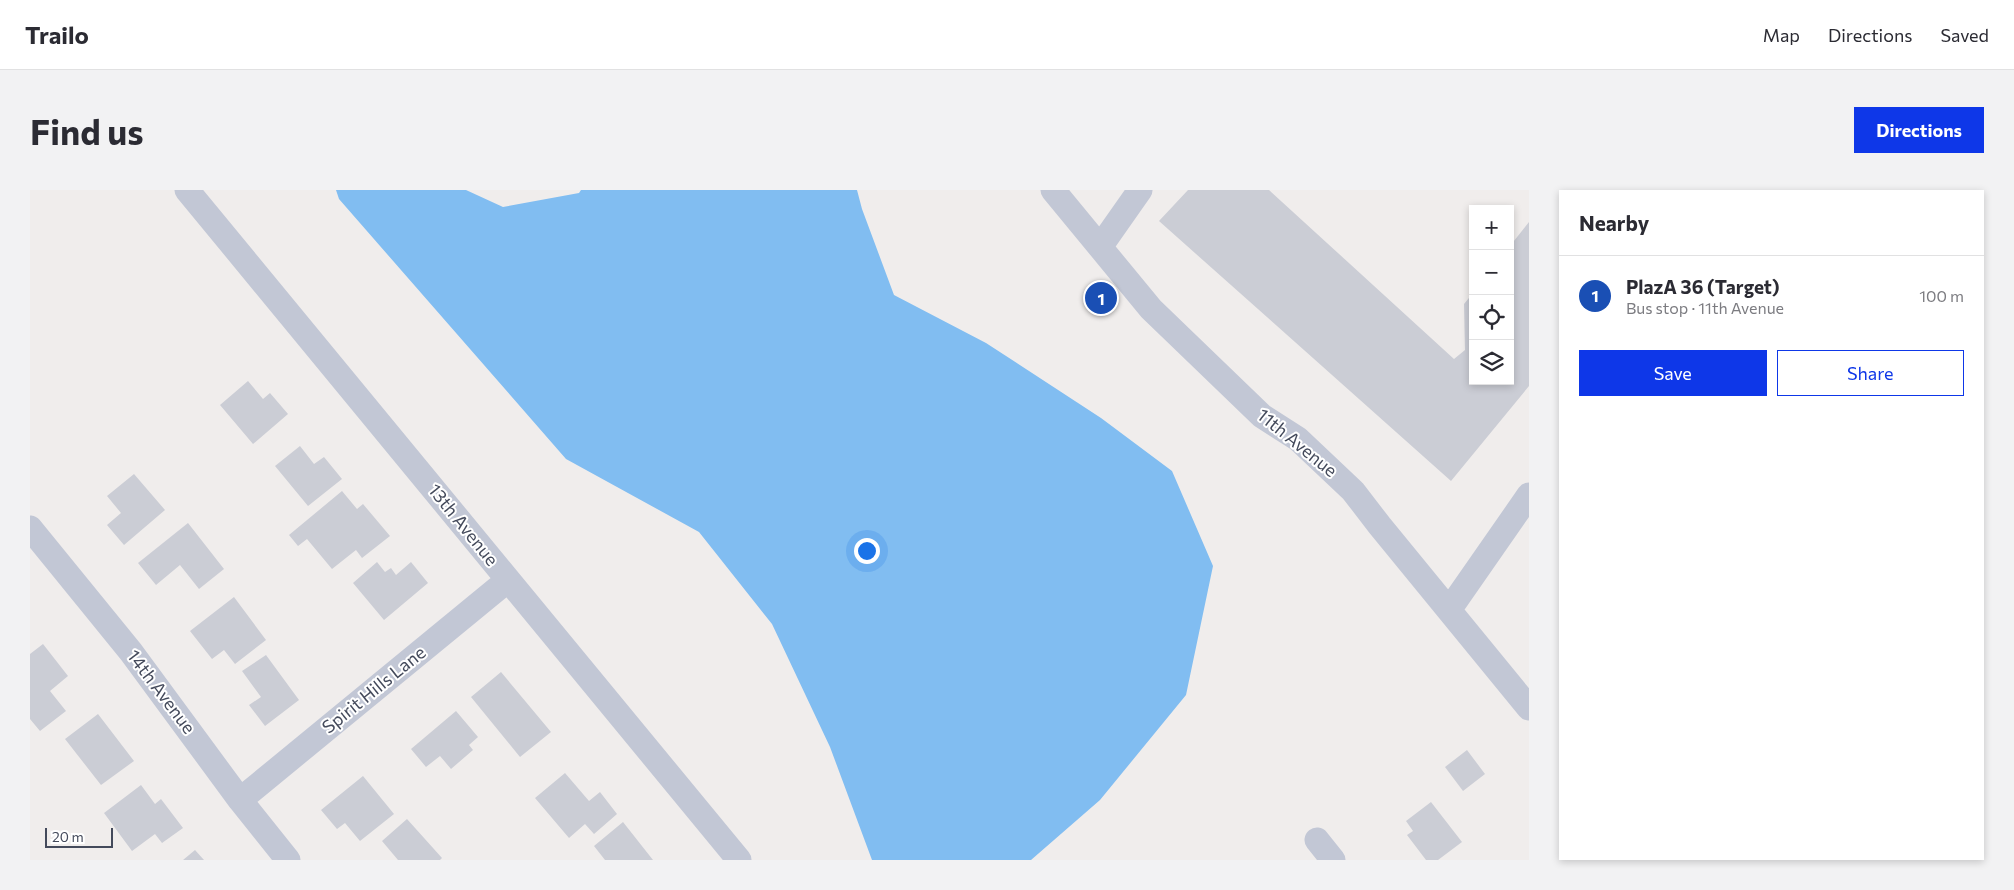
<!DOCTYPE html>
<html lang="en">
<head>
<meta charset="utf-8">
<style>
  :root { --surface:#fff; --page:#f2f2f3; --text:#2b2b33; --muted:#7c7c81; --line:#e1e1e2; --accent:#0e37e8 }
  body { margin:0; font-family:Commissioner,sans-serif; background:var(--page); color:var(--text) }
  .controls { position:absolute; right:15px; top:15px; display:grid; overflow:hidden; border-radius:0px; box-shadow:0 2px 8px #0003 }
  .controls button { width:45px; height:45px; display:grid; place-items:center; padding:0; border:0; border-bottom:1px solid var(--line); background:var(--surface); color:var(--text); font:25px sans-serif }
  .scale { position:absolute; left:15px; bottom:12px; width:68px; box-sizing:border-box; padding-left:5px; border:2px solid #444a5b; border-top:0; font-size:14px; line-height:18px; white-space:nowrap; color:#444a5b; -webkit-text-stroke:4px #fff; paint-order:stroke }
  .you { position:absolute; left:836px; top:360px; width:18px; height:18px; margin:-12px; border:4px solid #fff; border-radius:50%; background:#1a73e8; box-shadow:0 0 0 8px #1a73e833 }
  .badge { display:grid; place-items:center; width:32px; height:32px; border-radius:50%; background:var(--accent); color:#fff; font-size:16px; font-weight:700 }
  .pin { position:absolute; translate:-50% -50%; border:2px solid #fff; box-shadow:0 1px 5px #0006 }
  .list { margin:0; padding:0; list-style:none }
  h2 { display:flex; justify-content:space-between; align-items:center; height:65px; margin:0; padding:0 20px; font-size:21px }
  h2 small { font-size:16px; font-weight:400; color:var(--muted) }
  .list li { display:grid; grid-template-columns:32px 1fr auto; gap:15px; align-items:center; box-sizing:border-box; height:80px; padding:0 20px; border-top:1px solid var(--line) }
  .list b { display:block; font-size:19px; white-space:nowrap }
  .list p { margin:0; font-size:16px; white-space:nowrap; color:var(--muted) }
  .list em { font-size:16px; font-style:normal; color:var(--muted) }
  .actions { display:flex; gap:10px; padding:15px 20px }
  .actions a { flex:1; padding:11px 0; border:1px solid var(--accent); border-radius:0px; text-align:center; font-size:18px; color:var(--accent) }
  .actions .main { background:var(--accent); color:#fff }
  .icon { flex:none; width:28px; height:28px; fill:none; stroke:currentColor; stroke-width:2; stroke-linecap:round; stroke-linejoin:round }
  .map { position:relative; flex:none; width:1499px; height:670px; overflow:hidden; border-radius:0px }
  header { display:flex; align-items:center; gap:30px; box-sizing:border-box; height:70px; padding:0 25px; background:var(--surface); border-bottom:1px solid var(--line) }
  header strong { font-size:24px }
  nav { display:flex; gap:28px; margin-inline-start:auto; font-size:18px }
  .intro { display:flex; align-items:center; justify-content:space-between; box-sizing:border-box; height:120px; padding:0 30px }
  h1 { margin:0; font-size:35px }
  .button { padding:12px 22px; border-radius:0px; background:var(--accent); color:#fff; font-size:18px; font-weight:700 }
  main { display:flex; gap:30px; padding:0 30px }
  aside { flex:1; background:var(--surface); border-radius:0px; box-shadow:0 2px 8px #0003 }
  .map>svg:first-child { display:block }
  .water { fill:#81bdf1 }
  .building { fill:#cbcdd5 }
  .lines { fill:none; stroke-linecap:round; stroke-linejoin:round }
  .minor { stroke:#c2c7d5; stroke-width:25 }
  .labels { text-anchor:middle; stroke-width:4; stroke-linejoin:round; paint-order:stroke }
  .street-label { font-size:18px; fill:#444a5b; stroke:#fff }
</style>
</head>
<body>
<header>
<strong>Trailo</strong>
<nav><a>Map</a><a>Directions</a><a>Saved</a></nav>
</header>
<div class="intro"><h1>Find us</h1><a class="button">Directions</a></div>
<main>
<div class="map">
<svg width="1499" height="670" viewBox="0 0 1499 670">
  <rect width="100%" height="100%" fill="#f0edec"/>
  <path class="water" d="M306,0H436L473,17L549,3L551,0H827L832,19L864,105L956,153L1071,228L1142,281L1183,376L1156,505L1070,610L1001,670H842L800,557L742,434L669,342L536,269L309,9Z"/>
  <path class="building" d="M1158,0H1239L1424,169L1435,160L1434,114L1443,103V191H1480V56L1499,32V196L1421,291L1129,31Z
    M218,191L233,209L240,203L258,224L223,254L190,215Z
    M270,256L284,274L294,267L312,289L278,316L245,276Z
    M104,284L135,320L94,355L77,335L91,323L77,306Z
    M312,301L327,319L333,314L360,346L332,368L326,360L302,379L277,349L268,356L259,345Z
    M158,333L194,379L169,399L150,375L126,395L108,373Z
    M347,372L355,382L361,378L366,385L381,372L398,393L354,430L323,393Z
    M204,407L236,450L205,474L194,460L182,469L160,441Z
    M13,454L38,486L20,501L36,521L10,541L0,529V464Z
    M236,465L269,510L235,536L219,515L231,507L212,481Z
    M471,482L521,542L490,567L441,507Z
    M426,521L448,547L439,555L443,560L421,579L410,566L396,577L381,559Z
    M68,524L104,571L71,595L35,549Z
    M1437,560L1455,584L1433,601L1415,577Z
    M535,583L559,611L570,602L587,624L564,644L555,634L539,648L505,608Z
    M333,586L364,624L330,651L315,633L307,639L291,620Z
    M111,595L125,614L131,609L153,638L132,653L125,644L102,661L74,623Z
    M1401,612L1432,652L1408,670H1396L1377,645L1383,641L1376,631Z
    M377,629L412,668L410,670H368L352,651Z
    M593,632L623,670H575L564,656Z
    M165,660L174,670H153Z"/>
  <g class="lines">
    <path class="minor" d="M157,0L709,670
      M1023,0L1121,119L1232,226L1268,249L1323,301L1350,336L1499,518
      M1070,57L1110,0
      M0,338L101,462L210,610L258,670
      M1419,420L1499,305
      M210,610L478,390
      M1287,650L1303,670"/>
  </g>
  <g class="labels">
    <g class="street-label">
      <text transform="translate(1267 253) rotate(39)" y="6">11th Avenue</text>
      <text transform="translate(433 335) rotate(51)" y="6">13th Avenue</text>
      <text transform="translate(344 500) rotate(-39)" y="6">Spirit Hills Lane</text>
      <text transform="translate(131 502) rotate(53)" y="6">14th Avenue</text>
    </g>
  </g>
</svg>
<div class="controls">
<button>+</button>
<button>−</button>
<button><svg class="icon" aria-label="locate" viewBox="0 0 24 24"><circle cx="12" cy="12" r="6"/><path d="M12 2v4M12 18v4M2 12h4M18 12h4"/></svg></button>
<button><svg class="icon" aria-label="layers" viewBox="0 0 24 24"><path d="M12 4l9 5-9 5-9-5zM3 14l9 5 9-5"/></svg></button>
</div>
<div class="scale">20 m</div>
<div class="you"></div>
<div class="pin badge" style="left:1071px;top:108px;background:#1a4fb4">1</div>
</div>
<aside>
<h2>Nearby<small></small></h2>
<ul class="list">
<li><span class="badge" style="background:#1a4fb4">1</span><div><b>PlazA 36 (Target)</b><p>Bus stop · 11th Avenue</p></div><em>100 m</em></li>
</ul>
<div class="actions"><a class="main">Save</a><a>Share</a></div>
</aside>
</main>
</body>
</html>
